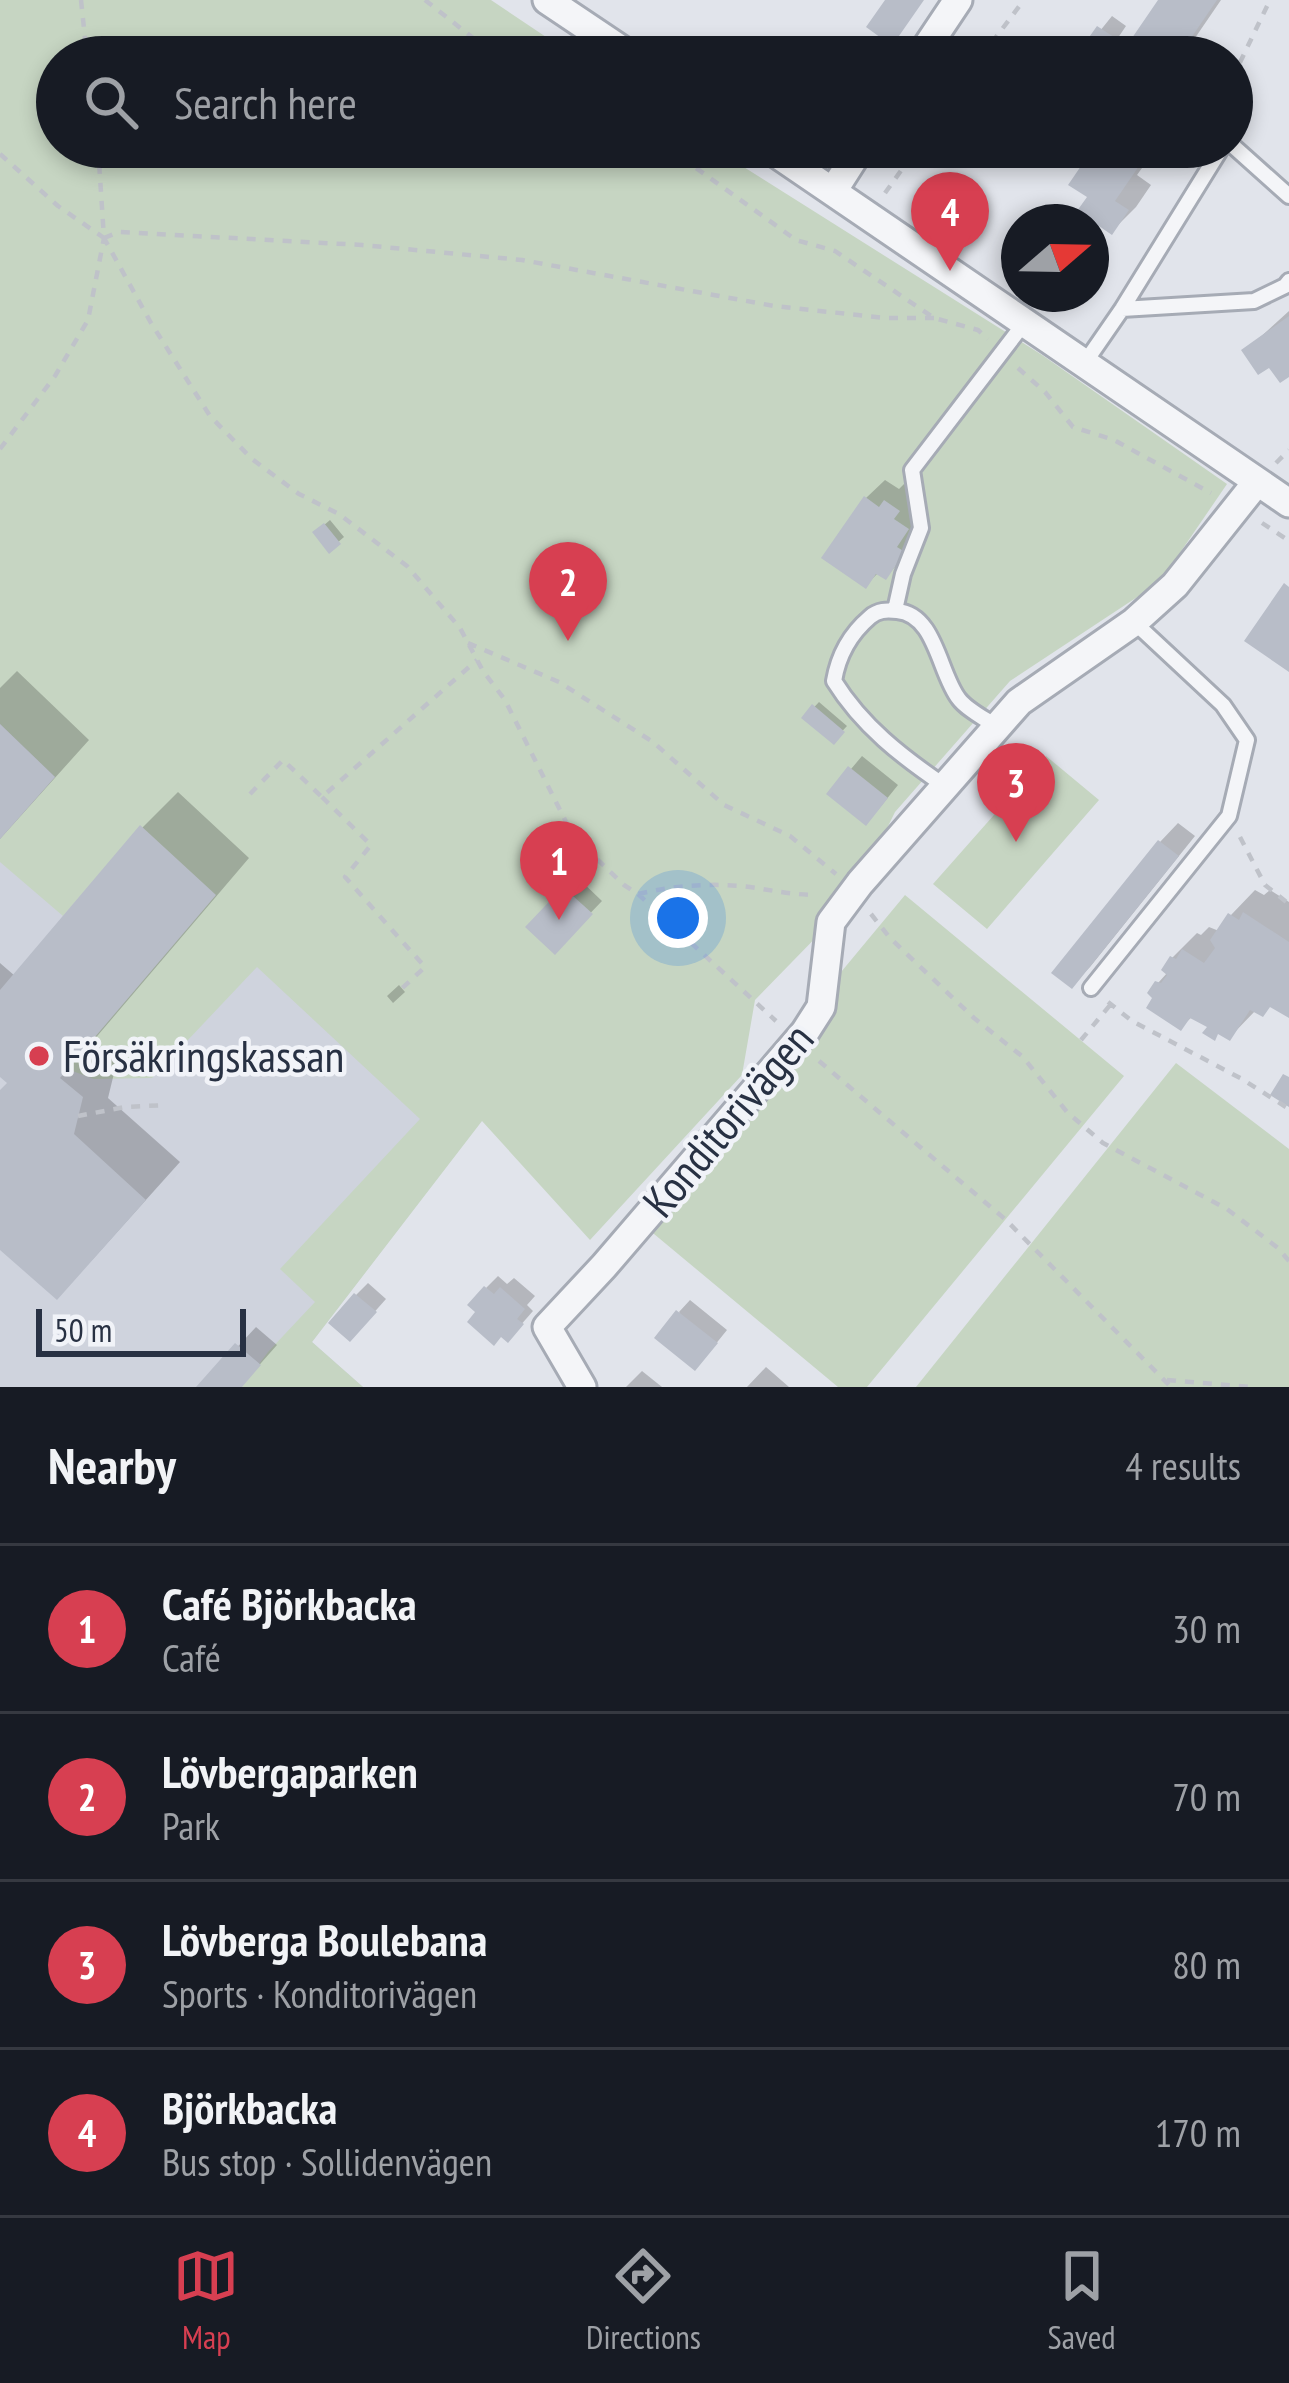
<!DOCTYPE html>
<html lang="en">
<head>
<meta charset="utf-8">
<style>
  :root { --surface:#171b24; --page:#242831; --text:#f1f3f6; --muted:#9ea1a6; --line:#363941; --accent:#d73f51 }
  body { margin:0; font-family:"PT Sans Narrow",sans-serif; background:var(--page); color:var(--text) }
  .compass { position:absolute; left:1001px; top:204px; width:108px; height:108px; border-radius:50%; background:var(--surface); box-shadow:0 6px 18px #0003; rotate:70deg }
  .scale { position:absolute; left:36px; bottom:30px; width:210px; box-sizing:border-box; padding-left:12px; border:6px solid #283143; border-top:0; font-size:33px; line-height:42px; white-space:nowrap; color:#283143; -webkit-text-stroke:9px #f1f3f8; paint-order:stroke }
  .you { position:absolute; left:678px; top:918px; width:42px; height:42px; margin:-30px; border:9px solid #fff; border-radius:50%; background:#1a73e8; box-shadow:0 0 0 18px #1a73e833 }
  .badge { display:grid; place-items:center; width:78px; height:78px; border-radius:50%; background:var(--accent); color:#fff; font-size:39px; font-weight:700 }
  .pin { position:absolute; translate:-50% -99px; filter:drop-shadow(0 3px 6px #0008) }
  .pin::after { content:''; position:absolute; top:63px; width:42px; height:36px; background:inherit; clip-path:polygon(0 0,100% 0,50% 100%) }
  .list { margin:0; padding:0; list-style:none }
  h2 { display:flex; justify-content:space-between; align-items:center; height:156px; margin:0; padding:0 48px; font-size:51px }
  h2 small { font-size:39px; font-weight:400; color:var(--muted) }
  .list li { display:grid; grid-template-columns:78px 1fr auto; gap:36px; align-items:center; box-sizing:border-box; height:168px; padding:0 48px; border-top:3px solid var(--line) }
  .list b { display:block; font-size:45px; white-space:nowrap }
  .list p { margin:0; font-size:39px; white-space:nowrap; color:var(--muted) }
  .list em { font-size:39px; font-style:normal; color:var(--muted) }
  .icon { flex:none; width:66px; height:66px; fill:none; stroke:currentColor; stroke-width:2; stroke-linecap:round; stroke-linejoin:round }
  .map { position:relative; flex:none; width:1289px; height:1387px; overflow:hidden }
  .search { position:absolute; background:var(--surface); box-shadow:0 6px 18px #0003; left:36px; right:36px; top:36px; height:132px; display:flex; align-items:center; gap:30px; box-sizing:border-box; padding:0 42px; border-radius:66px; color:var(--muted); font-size:45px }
  .sheet { height:828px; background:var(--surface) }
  nav { display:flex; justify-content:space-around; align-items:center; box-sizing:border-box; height:168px; border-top:3px solid var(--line); background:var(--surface); font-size:33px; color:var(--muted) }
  nav a { display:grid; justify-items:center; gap:6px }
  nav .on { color:var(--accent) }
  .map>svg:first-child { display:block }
  .built { fill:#cfd3dd }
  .green { fill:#c6d5c2 }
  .shadow { fill:#0003 }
  .building { fill:#b8bdc8 }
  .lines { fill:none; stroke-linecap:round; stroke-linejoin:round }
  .lane-casing { stroke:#a6abb5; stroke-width:20 }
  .street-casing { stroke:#a6abb5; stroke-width:33 }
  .path { stroke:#bfc2c9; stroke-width:4.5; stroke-dasharray:9 9; stroke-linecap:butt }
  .lane { stroke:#f4f5f8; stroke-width:14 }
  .street { stroke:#f4f5f8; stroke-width:27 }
  .poi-dot { fill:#d73f51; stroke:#f1f3f8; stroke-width:4.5 }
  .labels { text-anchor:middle; stroke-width:9; stroke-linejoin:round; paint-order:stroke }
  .poi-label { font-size:45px; fill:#283143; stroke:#f1f3f8; text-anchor:start }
  .street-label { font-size:45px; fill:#283143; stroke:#f1f3f8 }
</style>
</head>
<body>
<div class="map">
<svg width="1289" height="1387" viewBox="0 0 1289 1387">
  <rect width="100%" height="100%" fill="#e1e4eb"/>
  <path class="built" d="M0,574L482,1120L312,1342L363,1387H0Z"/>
  <path class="green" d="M0,0H491L576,57H57V147H712L1042,355L1227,484L1160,582L1010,681L895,812L860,883L831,922L755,1000L742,1075L590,1240L482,1121L312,1342L363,1387H242L268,1352L315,1302L280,1269L420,1119L257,967L152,1078L94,1079L67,1069L141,826L63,916L0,862V839L55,777L0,724Z
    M1046,756L1099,800L987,929L933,884Z
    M905,895L1124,1076L867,1387H838L636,1219Z
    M1176,1063L1289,1149V1387H916Z"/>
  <path class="shadow" d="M1162,0H1221L1195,38L1219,55L1218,57H1123Z
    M1112,16L1126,26L1105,57H1079Z
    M851,47L866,57H841Z
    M1098,147H1157L1137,175L1151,185L1136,207L1112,231L1091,196Z
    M1289,311V373L1245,351Z
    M885,480L899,489L904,484L916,491L925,510L913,527L921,532L904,558L886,576L879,572L866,585V498Z
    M330,520L344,537L330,549L316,532Z
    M17,671L89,740L0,839V688Z
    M819,702L847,726L833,741L805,717Z
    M862,756L898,785L877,811L830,794Z
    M178,792L249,858L93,1041L117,1061L108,1098L180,1162L92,1260L0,1246V1095L11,1083L0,1073V963L15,976L143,827Z
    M1178,823L1195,836L1090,967L1072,985L1160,842Z
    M577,877L602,901L555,950L529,927Z
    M1255,890L1264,895L1270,890L1289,902V1015L1272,1005L1256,1010L1229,1038L1193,1016L1181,1027L1158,983L1168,972L1172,958L1197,933L1201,935L1209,927L1219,931L1231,915Z
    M399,985L405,992L393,1003L387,996Z
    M498,1276L507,1284L514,1278L535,1296L527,1305L533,1311L519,1327L486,1288Z
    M368,1283L386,1299L362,1326L356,1295Z
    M690,1300L727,1330L706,1356L679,1312Z
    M256,1327L277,1345L240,1387H200Z
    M766,1367L789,1387H747Z
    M642,1371L662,1387H626Z"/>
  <path class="building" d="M885,0H924L892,46L866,27Z
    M1158,0H1217L1178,57H1119Z
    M1097,26L1117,39L1104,57H1075Z
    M1094,147H1152L1115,201L1129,210L1112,235L1077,211L1087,197L1068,185Z
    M1289,316V377L1280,383L1269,368L1258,375L1241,350Z
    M864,496L879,507L884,500L900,511L894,519L909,529L897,547L905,552L886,580L876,574L866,589L821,558Z
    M324,523L341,544L329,554L312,532Z
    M1284,583L1289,587V672L1244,641Z
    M812,704L845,732L834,745L801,718Z
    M0,724L55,777L0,839Z
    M848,766L888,798L866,826L826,794Z
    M140,825L216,895L60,1078L83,1097L74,1134L146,1200L57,1300L0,1250V1090L7,1083L0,1077V990Z
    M1158,840L1179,856L1072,989L1051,973Z
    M563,887L593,914L555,955L525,927Z
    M1243,912L1289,942V1018L1270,1007L1263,1017L1250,1010L1230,1041L1218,1034L1215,1041L1202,1033L1207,1027L1190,1018L1181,1031L1146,1008L1152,998L1147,993L1155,981L1161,983L1167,975L1161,970L1170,956L1176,959L1182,949L1204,963L1215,948L1210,940L1228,913L1239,920Z
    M1283,1074L1289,1077V1107L1270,1095Z
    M484,1286L494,1294L500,1287L525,1309L517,1319L524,1324L508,1343L501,1337L494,1346L467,1322L475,1312L467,1305Z
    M354,1293L377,1312L350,1342L328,1323Z
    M676,1310L718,1343L695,1371L654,1338Z
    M235,1343L261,1365L242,1387H196Z"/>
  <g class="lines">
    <g class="lane-casing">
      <path id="lane" d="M1232,145L1289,196
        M1122,309L1254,301L1285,286L1289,281
        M1084,364L1122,309L1222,147
        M895,610L903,574L921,528L912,470L1025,322
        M945,786C902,757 862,726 834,681C838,657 850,634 870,617C878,610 886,610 897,611C936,614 939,674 959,699C967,710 986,719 997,727
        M1091,988L1229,816L1247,740L1223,705L1134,622"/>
    </g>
    <g class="street-casing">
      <path id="street" d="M547,0L632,57
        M920,57L958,0
        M767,147L1289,503
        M833,191L861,147
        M582,1387L547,1327L604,1266L805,1032L821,1007L831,922L860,883L1019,702L1134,622L1175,585L1257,482"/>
    </g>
    <path class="path" d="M81,0L87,57
      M425,0L497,57
      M981,57L1024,0
      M1232,79L1270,0
      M98,147L104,238L151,323L210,416L252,459L299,494L339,514L407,566L460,628L483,671L505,700L573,836L624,885L638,894C672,886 706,883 741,886C767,889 791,895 817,895
      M667,147L796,240L835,251L934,318L978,330L988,339
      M0,154L58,206L104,238
      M885,193L918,147
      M104,238L119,232L362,245L522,260L774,306L885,318H934
      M1018,368L1045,392L1073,427L1114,440L1211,493
      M0,449L55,376L88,320L104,238
      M1276,463L1289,450
      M1262,523L1289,541
      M468,643L559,682L653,742L724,805L790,836L836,874
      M250,794L283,760L322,797L477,660
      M322,797L371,845L345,877L425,967L397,993
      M1240,837L1265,885L1289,904
      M638,894L776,1021
      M871,914L890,938L974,1018L1023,1057L1067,1112L1103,1143L1227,1209L1278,1248L1289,1261
      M1108,1002L1132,1021L1242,1079L1289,1109
      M1081,1040L1111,1004
      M819,1061L1006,1220L1171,1387
      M78,1116L125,1107L167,1105
      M1167,1380L1251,1387"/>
    <use href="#lane" class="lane"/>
    <use href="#street" class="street"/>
  </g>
  <circle class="poi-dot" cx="39" cy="1056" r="12"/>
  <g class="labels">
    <g class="poi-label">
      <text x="63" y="1072">Försäkringskassan</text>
    </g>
    <g class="street-label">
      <text transform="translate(728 1120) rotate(-50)" y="16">Konditorivägen</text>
    </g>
  </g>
</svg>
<svg class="compass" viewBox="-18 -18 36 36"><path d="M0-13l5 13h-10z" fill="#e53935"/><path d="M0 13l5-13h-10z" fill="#9ea1a6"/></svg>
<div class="scale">50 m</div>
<div class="you"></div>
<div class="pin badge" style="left:559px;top:920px">1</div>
<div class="pin badge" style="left:568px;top:641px">2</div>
<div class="pin badge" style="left:1016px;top:842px">3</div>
<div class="pin badge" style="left:950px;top:271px">4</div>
<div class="search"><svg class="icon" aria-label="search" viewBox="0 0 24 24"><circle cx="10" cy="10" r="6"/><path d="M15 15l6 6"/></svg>Search here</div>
</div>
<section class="sheet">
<h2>Nearby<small>4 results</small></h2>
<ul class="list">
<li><span class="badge">1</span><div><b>Café Björkbacka</b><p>Café</p></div><em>30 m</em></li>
<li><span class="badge">2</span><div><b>Lövbergaparken</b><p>Park</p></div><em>70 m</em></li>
<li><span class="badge">3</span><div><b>Lövberga Boulebana</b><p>Sports · Konditorivägen</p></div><em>80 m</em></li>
<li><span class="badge">4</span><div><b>Björkbacka</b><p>Bus stop · Sollidenvägen</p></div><em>170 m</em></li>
</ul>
</section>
<nav>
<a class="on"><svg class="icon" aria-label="map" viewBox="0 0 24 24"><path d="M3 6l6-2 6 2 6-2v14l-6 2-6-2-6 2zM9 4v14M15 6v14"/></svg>Map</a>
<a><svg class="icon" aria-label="directions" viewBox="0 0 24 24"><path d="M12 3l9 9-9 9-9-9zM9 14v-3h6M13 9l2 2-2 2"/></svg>Directions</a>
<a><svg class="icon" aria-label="saved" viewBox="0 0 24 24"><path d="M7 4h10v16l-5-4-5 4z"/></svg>Saved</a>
</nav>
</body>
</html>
